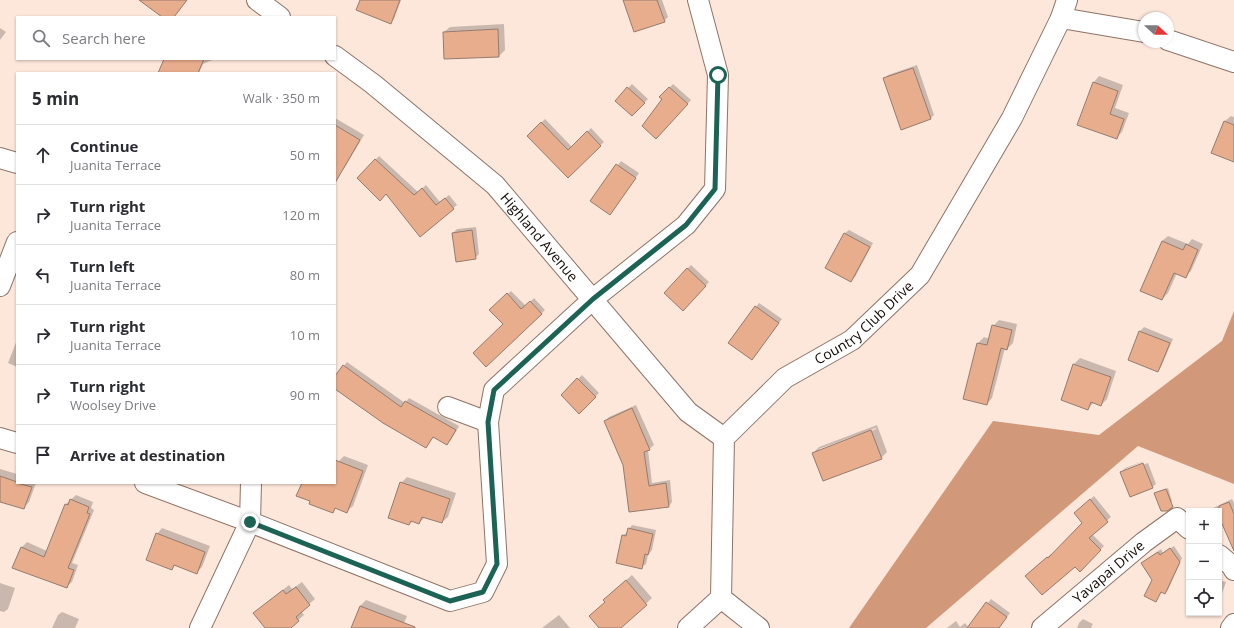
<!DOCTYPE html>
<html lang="en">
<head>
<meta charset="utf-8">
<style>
  :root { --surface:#fff; --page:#f2f2f3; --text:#2b2b33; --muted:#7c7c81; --line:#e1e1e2 }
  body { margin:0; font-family:"Open Sans",sans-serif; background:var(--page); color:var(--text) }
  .controls { position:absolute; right:12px; bottom:12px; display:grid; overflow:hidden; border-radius:0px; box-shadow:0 1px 3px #0004 }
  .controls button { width:36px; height:36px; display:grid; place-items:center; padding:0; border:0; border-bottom:1px solid var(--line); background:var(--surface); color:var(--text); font:20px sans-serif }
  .compass { position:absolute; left:1138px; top:12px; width:36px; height:36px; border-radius:50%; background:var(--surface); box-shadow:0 1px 3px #0004; rotate:111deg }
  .stop { position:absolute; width:12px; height:12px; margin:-9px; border:3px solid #1c6356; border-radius:50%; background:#fff }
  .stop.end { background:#1c6356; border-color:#fff; box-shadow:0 1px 4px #0008 }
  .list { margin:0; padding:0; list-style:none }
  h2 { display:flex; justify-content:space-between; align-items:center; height:52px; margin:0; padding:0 16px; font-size:17px }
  h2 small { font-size:13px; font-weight:400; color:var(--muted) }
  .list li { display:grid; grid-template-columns:26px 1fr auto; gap:12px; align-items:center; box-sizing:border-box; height:60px; padding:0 16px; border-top:1px solid var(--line) }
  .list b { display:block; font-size:15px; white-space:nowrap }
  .list p { margin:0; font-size:13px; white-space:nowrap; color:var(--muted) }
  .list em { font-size:13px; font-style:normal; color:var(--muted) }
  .icon { flex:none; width:22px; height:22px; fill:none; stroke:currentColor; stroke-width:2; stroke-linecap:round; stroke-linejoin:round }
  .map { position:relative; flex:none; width:1234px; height:628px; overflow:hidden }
  .search { position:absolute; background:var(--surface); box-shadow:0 1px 3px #0004; left:16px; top:16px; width:320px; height:44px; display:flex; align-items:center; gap:10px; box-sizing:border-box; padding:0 14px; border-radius:0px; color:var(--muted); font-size:15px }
  .panel { position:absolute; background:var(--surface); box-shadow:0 1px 3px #0004; left:16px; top:72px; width:320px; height:412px; border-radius:0px }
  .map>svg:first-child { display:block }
  .forest { fill:#d19879 }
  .shadow { fill:#0003; fill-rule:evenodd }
  .building { fill:#e7ad8d; stroke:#957c6e }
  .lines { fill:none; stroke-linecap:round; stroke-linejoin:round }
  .street-casing { stroke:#8d7467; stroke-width:22 }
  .street { stroke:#fff; stroke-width:20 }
  .route { stroke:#1c6356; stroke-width:5 }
  .labels { text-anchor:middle; stroke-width:4; stroke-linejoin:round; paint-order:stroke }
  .street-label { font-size:14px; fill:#140b06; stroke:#fff }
</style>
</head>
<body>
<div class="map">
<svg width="1234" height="628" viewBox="0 0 1234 628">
  <rect width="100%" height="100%" fill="#fde6da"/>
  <path class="forest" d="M1234,311V484L1138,446L926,628H849L993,421L1099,435L1222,341Z"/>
  <path class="shadow" d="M361,0H401L394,19L390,23Z
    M624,0H662L668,17L664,21Z
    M504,24L505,50L499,56L445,58L444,32L450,27Z
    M0,28L6,32L0,40Z
    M165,59H214L203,64L199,73H159Z
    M917,65L934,115L931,118L885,79L888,75Z
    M1099,76L1123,85L1115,108L1129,113L1122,132L1116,138L1078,124L1094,82Z
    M632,84L648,99L632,115L616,101Z
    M673,84L691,100L660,134L663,99L661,97Z
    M1231,116L1234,117V161L1213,153L1225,121Z
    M335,118L364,135L345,167L340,172L335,168Z
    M545,119L572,147L591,128L604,142L568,177L528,136Z
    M379,156L418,192L426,185L440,202L449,195L457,205L420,235L387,193L358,178Z
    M621,161L639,173L613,210L592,201Z
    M476,227L479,254L475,258L453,233L457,229Z
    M849,230L873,243L855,277L851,280L845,233Z
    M1168,236L1188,244L1192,239L1203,244L1191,271L1185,276L1177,273L1168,293L1162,299V241Z
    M691,265L709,282L687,306V269Z
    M511,291L526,306L534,298L545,310L486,366L504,324L491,310Z
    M759,303L782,319L755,355L756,307Z
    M999,320L1017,324L1013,343L1007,349L1005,348L992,398L987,404L964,398L978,343L984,337L990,339L993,326Z
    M1144,327L1173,339L1161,367L1158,371L1129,359L1140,331Z
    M17,340V367L8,363Z
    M1080,358L1116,371L1107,399L1101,405L1094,402L1088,409L1062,399L1074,364Z
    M347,362L405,403L409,398L459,426L451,440L447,444L434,436L426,446L335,388V378Z
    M582,375L599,393L579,412L562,395Z
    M636,405L654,445L648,450L652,483L670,480L672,502L669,506L624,465L605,421L609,417Z
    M877,425L887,452L881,458L813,453L819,447ZM876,428V429L819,452V449Z
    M344,456L368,465L353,506L347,511L336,508L333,511L311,501L303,483H335V461L338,462Z
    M1147,460L1125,469V471L1148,463L1156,484L1152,487L1122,472L1125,468Z
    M0,469L17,474V483H36L29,502L23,508L0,500Z
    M407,477L456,493L448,517L442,522L425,517L419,523L413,521L409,524L401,483Z
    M1168,488L1172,501L1171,502L1157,492Z
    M76,495L93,502L91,508L94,510L72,563L78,565L72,582L67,586L13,568L22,547L27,542L47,551L66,504Z
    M1094,496L1111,517L1092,534L1104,546L1080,570L1075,565L1030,572L1051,554L1052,555L1083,523L1079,509Z
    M1232,499L1234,503V538L1221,518H1219V511H1207Z
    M632,525L656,530L652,550L648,555L646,564L642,567L617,562L623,535L628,532L629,529Z
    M162,528L210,546L202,567L196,573L175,565L172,569L157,534Z
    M1174,546L1182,558L1168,590L1165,593L1162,591L1156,599L1153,580L1142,563L1161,549L1163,553Z
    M632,575L652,598L620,628H600L606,602L610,594Z
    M1219,580L1226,582L1219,602Z
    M302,582L315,599L301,611L304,615L289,628H266L260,608L289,585L292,589Z
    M0,583L15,588L8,609L4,612L0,611Z
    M991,599L1010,613L999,628H969Z
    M366,600L407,616L402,628H352L360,606Z
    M62,612L79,619L75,628H52L58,615Z
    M559,615L570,628H542Z
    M1083,619L1093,624L1091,627L1093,628H1077L1079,623Z
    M956,621L960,627L965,623L969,628H947Z"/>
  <path class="building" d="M139,0H187L174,17H162Z
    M360,0H400L391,24L356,10Z
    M623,0H657L665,22L634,32Z
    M498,29L499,57L444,59L443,32Z
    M164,59H204L198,73H158Z
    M913,68L931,119L901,130L883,78Z
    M1093,82L1118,91L1110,114L1124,119L1117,139L1077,125Z
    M627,87L645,103L632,116L615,101Z
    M669,87L688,104L656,139L642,126L662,99L659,97Z
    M1224,121L1234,125V162L1211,153Z
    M541,122L568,150L587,131L601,146L568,178L527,136Z
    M335,125L360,140L335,183Z
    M375,159L414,195L422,188L436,205L445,198L454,209L420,237L386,194L380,201L357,178Z
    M616,164L636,178L610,215L590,201Z
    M472,230L476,259L456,262L452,233Z
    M844,233L870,247L851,282L825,268Z
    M1162,241L1183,250L1186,244L1198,250L1186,278L1174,273L1162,300L1140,291Z
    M687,268L706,286L683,311L664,293Z
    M507,293L521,309L530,301L542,314L486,367L473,353L503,324L489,310Z
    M755,306L779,323L752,360L728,343Z
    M992,325L1012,330L1007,350L1001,348L987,405L963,399L977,343L987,345Z
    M1139,331L1170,343L1158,372L1128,360Z
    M1073,364L1111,377L1101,406L1091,402L1088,410L1061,400Z
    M343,365L401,407L405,401L456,430L447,445L433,437L426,448L383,423L335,389V376Z
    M577,378L596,397L579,414L561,395Z
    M632,408L650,450L644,452L649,486L666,483L669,507L629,512L623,465L604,421Z
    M871,430L882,459L823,481L812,453Z
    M335,460L363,471L347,513L335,508L333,513L309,504L310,501L296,496L302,483H335Z
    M1143,463L1153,488L1130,497L1120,472Z
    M0,476L17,482V483L32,487L24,509L0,502Z
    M400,482L450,499L442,523L422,517L419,524L411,521L409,525L388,518Z
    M1166,489L1173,507L1167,511H1161L1154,493Z
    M70,499L89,507L87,513L90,514L68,568L74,570L67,588L12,568L21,547L44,557L65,504L68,505Z
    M1090,499L1108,522L1089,538L1101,550L1080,572L1075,567L1042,595L1025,576L1047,557L1048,558L1082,523L1074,513Z
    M1229,502L1234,514V551L1219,517V506Z
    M628,528L653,534L648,555L645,554L642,569L616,563L622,535L626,536Z
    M156,533L205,552L197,574L174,565L172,570L146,560Z
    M1170,548L1180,562L1165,594L1161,592L1156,602L1144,596L1152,580L1141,563L1158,552L1160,555Z
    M626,580L647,605L621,628H599L589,616L605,602L603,600Z
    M296,587L310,605L296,617L299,621L291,628H265L253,613L283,590L286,594Z
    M986,602L1007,617L999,628H967Z
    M360,606L415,627V628H351Z"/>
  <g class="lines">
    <g class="street-casing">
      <g id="street">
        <path d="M257,0L280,17"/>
        <path d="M1061,18L1144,32"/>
        <path d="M1168,40L1234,62"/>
        <path id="s1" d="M335,56L373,84L495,185L688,412L724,438"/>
        <path d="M0,158L17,163"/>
        <path d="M0,286L17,242"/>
        <path d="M448,407L488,422"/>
        <path d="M0,438L17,443"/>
        <path d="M145,483L250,522L450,601L483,592L497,564L488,422L494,390L593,299L686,225L715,189L718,75L698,0"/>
        <path d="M1219,555L1232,566L1234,570"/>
        <path d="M721,598L759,628"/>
        <path d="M200,628L250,522L251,483"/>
        <path id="s2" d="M688,628L721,598L724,438L785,378L852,340L920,275L1012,118L1061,18L1067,0"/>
        <path id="s3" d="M1042,628L1144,542L1177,518L1189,529"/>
        <path d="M1231,628L1234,624"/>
      </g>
    </g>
    <use href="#street" class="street"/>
  </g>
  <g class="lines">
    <path class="route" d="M250,522L450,601L483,592L497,564L488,422L494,390L593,299L686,225L715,189L718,75"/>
  </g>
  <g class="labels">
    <g class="street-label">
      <text dy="5" stroke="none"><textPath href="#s1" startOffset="274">Highland Avenue</textPath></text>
      <text dy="5" stroke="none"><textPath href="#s2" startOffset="387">Country Club Drive</textPath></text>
      <text dy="5" stroke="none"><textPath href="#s3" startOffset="87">Yavapai Drive</textPath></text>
    </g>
  </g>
</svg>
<div class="controls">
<button>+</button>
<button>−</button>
<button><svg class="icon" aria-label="locate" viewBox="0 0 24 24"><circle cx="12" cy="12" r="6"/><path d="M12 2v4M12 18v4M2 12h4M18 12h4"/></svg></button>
</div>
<svg class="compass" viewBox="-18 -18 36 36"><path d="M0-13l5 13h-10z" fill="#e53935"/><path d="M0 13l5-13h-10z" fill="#7c7c81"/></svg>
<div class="stop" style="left:718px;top:75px"></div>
<div class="stop end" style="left:250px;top:522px"></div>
<div class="search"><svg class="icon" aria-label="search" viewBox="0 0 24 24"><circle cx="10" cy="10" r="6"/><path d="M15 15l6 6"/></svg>Search here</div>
<section class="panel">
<h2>5 min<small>Walk · 350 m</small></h2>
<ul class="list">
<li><svg class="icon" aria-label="ahead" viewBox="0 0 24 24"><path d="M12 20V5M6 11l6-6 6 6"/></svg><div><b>Continue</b><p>Juanita Terrace</p></div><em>50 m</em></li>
<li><svg class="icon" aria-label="right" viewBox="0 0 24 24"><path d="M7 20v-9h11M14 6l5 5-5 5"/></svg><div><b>Turn right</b><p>Juanita Terrace</p></div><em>120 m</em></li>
<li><svg class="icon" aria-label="left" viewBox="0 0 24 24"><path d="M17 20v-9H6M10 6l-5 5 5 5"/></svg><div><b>Turn left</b><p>Juanita Terrace</p></div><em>80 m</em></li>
<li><svg class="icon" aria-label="right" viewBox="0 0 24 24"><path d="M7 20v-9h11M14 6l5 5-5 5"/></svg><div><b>Turn right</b><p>Juanita Terrace</p></div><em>10 m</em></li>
<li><svg class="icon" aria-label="right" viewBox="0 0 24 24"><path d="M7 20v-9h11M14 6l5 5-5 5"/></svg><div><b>Turn right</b><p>Woolsey Drive</p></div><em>90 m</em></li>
<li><svg class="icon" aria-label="arrive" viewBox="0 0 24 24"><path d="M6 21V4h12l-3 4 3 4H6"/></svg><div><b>Arrive at destination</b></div></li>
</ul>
</section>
</div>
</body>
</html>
